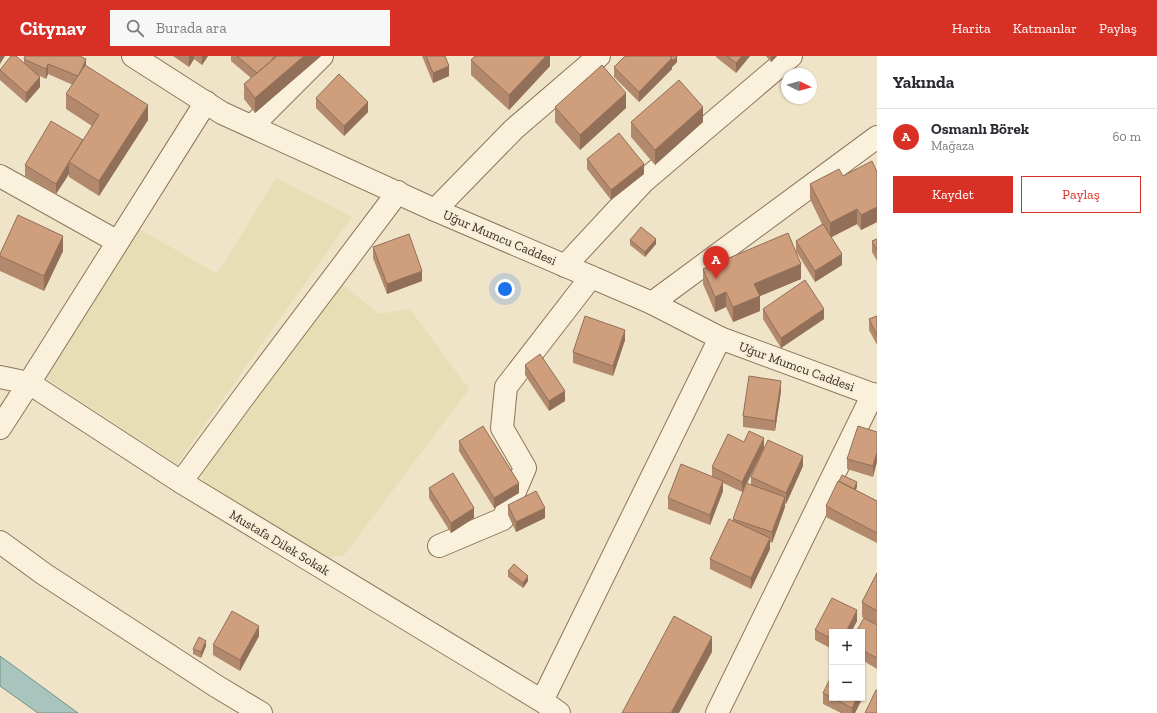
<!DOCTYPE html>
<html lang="tr">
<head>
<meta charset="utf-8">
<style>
  :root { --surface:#fff; --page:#f7f7f7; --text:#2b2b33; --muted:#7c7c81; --line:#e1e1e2; --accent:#d93025 }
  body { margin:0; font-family:"Zilla Slab",serif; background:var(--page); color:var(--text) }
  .controls { position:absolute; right:12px; bottom:12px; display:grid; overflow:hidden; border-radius:0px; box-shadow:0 1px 3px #0004 }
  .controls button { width:36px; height:36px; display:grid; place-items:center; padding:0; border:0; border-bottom:1px solid var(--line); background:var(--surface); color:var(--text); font:20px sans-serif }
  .compass { position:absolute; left:781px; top:12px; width:36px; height:36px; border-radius:50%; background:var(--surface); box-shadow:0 1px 3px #0004; rotate:95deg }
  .you { position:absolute; left:505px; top:233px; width:14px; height:14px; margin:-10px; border:3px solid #fff; border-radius:50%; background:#1a73e8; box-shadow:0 0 0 6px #1a73e833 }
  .badge { display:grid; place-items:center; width:26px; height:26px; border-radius:50%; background:var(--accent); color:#fff; font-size:13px; font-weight:700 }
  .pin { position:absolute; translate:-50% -33px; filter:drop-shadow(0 1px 2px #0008) }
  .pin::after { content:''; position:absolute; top:21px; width:14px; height:12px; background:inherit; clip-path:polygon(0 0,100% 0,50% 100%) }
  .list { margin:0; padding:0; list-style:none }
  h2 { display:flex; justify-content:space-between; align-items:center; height:52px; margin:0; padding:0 16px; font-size:17px }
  h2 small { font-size:13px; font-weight:400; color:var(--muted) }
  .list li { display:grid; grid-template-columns:26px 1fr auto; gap:12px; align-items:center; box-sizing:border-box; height:56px; padding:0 16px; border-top:1px solid var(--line) }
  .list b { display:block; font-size:15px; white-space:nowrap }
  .list p { margin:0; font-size:13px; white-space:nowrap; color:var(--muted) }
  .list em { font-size:13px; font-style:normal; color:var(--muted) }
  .actions { display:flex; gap:8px; padding:12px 16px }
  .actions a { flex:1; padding:9px 0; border:1px solid var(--accent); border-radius:0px; text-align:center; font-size:14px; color:var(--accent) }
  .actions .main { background:var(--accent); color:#fff }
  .icon { flex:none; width:22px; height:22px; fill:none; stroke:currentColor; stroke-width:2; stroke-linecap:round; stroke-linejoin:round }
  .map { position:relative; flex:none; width:877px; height:657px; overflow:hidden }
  header { display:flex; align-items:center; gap:24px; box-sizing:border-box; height:56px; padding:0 20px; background:var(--accent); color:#fff }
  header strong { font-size:19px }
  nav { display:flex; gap:22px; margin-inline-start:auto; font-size:14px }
  .search { width:280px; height:36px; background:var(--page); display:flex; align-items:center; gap:10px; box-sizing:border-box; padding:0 14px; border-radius:0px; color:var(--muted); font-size:15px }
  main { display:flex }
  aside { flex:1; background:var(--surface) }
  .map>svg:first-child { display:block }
  .farmland { fill:#e6deb5 }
  .water { fill:#a9c4bc; stroke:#6f938a }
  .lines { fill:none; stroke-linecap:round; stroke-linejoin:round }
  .minor-casing { stroke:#8d765c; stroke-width:24 }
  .tertiary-casing { stroke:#8d765c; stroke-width:24 }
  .minor { stroke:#faf1dc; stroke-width:22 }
  .tertiary { stroke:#faf1dc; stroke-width:22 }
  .wall { fill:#b2896c }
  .shaded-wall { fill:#916f58 }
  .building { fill:#cf9f7d; stroke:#916f58 }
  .labels { text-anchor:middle; stroke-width:3.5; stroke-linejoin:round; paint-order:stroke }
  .street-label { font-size:13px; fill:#3d2e20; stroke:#f7eed8 }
</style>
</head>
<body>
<header>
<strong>Citynav</strong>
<div class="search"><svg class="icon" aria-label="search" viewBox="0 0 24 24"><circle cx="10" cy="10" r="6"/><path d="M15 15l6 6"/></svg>Burada ara</div>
<nav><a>Harita</a><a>Katmanlar</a><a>Paylaş</a></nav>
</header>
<main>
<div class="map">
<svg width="877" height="657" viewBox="0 0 877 657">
  <rect width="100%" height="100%" fill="#f0e4c8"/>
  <path class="farmland" d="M276,122L352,161L177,408L44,321L138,172L217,218Z
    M341,227L379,258L410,253L469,333L344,499L324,502L204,431L202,416Z"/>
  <path class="water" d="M0,600L78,657H38L0,630Z"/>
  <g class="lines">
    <g class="minor-casing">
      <path id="minor" d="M252,70L322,0
        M0,120L118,186
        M435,154L514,73L599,0
        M565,210L644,125L791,0
        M652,247L877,81
        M0,321L29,327L181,426L542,645L559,657
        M0,372L29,327L206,46
        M181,426L248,335L398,136
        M0,486L44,518L216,630L261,657
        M439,490L503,463L525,412L502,372L506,331L591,221
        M542,645L720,282
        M717,657L873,338"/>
    </g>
    <g class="tertiary-casing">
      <path id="tertiary" d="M133,0L222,57L435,154L652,247L720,282L877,340"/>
    </g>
    <use href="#minor" class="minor"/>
    <use href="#tertiary" class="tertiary"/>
  </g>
  <path class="wall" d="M173,0H208L202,9L194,3L189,11Z
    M231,0H321L255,57L244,43V28L251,22L231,5Z
    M422,0H445L449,20L433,27Z
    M550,0V10L509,54L471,19V4Z
    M716,0H750L736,17L716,1Z
    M766,0H777L771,6Z
    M24,3L86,9L148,64L99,140L69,121V118L56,138L25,120V109L83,84L92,70L66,53V38L73,29L48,18L46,23L38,19L40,31L26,47L0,24V13L24,7Z
    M677,6L672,11V13L639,46L614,21V11Z
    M316,42L368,56L344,80L316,52Z
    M555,51L626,52L580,94L555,66Z
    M631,66H703L655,109L631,81Z
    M587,103L644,118L611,144L587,113Z
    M877,116V166L861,174L857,168L831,181L842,209L815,226L796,195V185L822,168L810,143V128L843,120Z
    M877,183V205L872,196V185Z
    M630,184L656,188L645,201L630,189Z
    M373,191L422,225L387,238L373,202Z
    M63,195L44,235L0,215V198Z
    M703,213L801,223L760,240V255L733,266L726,251L715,256L703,228Z
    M763,253L824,263L781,292L763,263Z
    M877,260V289L869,274V263Z
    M625,284L613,320L573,307V296Z
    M525,309L565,345L549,355L525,319Z
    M781,335L775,375L743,371V360Z
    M877,376L873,421L847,413V403Z
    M459,385L519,437L494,452L459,395Z
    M744,386L764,392L747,428L751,429V421L803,410L786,448L785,447V451L772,487L770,486V493L751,533L710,513V503L733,465V463L744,434L742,436L723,427V435L710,469L668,453V442L712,421V411Z
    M857,431L856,434L877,445V487L826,461V450Z
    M429,432L474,462L451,477L429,442Z
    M508,449L545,462L516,476L508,459Z
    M508,515L528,525L523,532L508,521Z
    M877,517V613L862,604V576L864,562L862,561V546Z
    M857,565L851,576H832V593L815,584V574Z
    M259,580L240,615L213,599V589Z
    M206,590L201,602L193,598V593Z
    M823,637L864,639L855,657H841L823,648Z"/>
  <path class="shaded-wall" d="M0,0H5L0,8Z
    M189,0H194V3L189,11Z
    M202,0H208L202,9Z
    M304,0H321L255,57V42Z
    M546,0H550V10L509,54V39Z
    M742,0H750L736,17V7Z
    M772,0H777L771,6V1Z
    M677,1V6L672,11V13L639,46V36L672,2Z
    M86,3V13L79,21Z
    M48,8V18L46,23V13Z
    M449,10V20L433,27V17Z
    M40,21V31L26,47V37Z
    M626,37V52L580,94V79Z
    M368,46V56L344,80V70Z
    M148,49V64L99,140V125Z
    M703,51V66L655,109V94Z
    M69,107V118L56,138V128Z
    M644,108V118L611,144V134Z
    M877,151V166L861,174V159Z
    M857,153V168L830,182V167Z
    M63,180V195L44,235V220Z
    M656,183V188L645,201V196Z
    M842,198V209L815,226V215Z
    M801,208V223L760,240V255L733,266V251L754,228Z
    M422,215V225L387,238V228Z
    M726,236V251L715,256V241Z
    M824,253V263L781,292V282Z
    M625,274V284L613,320V310Z
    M781,325V335L775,375V365Z
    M565,335V345L549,355V345Z
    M764,382V392L742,436V426Z
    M877,396V406L873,421V410Z
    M803,400V410L786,448V437Z
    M723,425V435L710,469V459Z
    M857,426V431L853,439V434Z
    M519,427V437L494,452V442Z
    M785,441V451L772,487V476Z
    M474,452V462L451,477V467Z
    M545,452V462L516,476V466Z
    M770,482V493L751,533V522Z
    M528,520V525L523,532V527Z
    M857,554V565L851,576H846Z
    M259,570V580L240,615V604Z
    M712,581V596L679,657H671Z
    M206,585V590L201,602V596Z
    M864,628V639L855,657H852V652L857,642H862V632Z"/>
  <path class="building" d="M11,0H16L40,21L26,37L0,14Z
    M25,0H80L86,3L81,15L78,20L48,8L46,13L24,3Z
    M237,0H275L270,6L257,17Z
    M277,0H304L255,42L244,28Z
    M426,0H445L449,10L433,17Z
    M475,0H546L509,39L471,4Z
    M625,0H670L672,2L639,36L614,11Z
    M670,0H677V1L672,5V2Z
    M727,0H742L736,7Z
    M85,9L148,49L99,125L69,106L99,59L66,38Z
    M602,9L626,37L580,79L555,51Z
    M339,18L368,46L344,70L316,42Z
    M679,24L703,51L655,94L631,66Z
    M51,65L83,84L69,106L56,128L25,109Z
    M619,77L644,108L611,134L587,103Z
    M872,105L877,116V151L861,159L857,153L830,167L810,128L839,113L843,120Z
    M18,159L63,180L44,220L0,200V198Z
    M823,168L842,198L815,215L796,185Z
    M641,171L656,183L645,196L630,184Z
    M788,177L801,208L754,228L760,240L733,251L726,236L715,241L703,213Z
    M409,178L422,215L387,228L373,191Z
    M877,183V194L872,185Z
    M805,224L824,253L781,282L763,253Z
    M585,260L625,274L613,310L573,296Z
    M877,260V279L869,263Z
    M540,298L565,335L549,345L525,309Z
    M749,320L781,325L775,365L743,360Z
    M483,370L519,427L494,442L459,385Z
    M858,370L877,376V396L873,410L847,403Z
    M749,375L764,382L742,426L712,411L728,378L744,386Z
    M768,384L803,400L786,437L751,421Z
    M681,408L723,425L710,459L668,442Z
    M453,417L474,452L451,467L429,432Z
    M842,419L857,426L854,433L839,425Z
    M838,425L877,445V477L826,450Z
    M746,427L785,441L772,476L733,463Z
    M536,435L545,452L516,466L508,449Z
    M729,463L770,482L751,522L710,503Z
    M514,508L528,520L523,527L508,515Z
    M877,517V555L862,546Z
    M832,542L857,554L846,576H832V583L815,574Z
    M232,555L259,570L240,604L213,589Z
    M674,560L712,581L671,657H622Z
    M864,562L877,569V602L862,594V576H856Z
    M199,581L206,585L201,596L193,593Z
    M832,619V642H857L852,652L823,637Z
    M876,634H877V657H865Z"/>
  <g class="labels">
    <g class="street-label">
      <text transform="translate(500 181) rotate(23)" y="5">Uğur Mumcu Caddesi</text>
      <text transform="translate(797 310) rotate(20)" y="5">Uğur Mumcu Caddesi</text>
      <text transform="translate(280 486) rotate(31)" y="5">Mustafa Dilek Sokak</text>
    </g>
  </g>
</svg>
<div class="controls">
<button>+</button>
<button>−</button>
</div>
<svg class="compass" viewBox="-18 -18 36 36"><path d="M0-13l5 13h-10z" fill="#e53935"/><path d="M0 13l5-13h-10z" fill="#7c7c81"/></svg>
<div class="you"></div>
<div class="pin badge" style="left:716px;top:223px">A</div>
</div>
<aside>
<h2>Yakında<small></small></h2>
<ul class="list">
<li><span class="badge">A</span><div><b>Osmanlı Börek</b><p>Mağaza</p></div><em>60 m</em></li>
</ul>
<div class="actions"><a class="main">Kaydet</a><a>Paylaş</a></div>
</aside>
</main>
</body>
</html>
